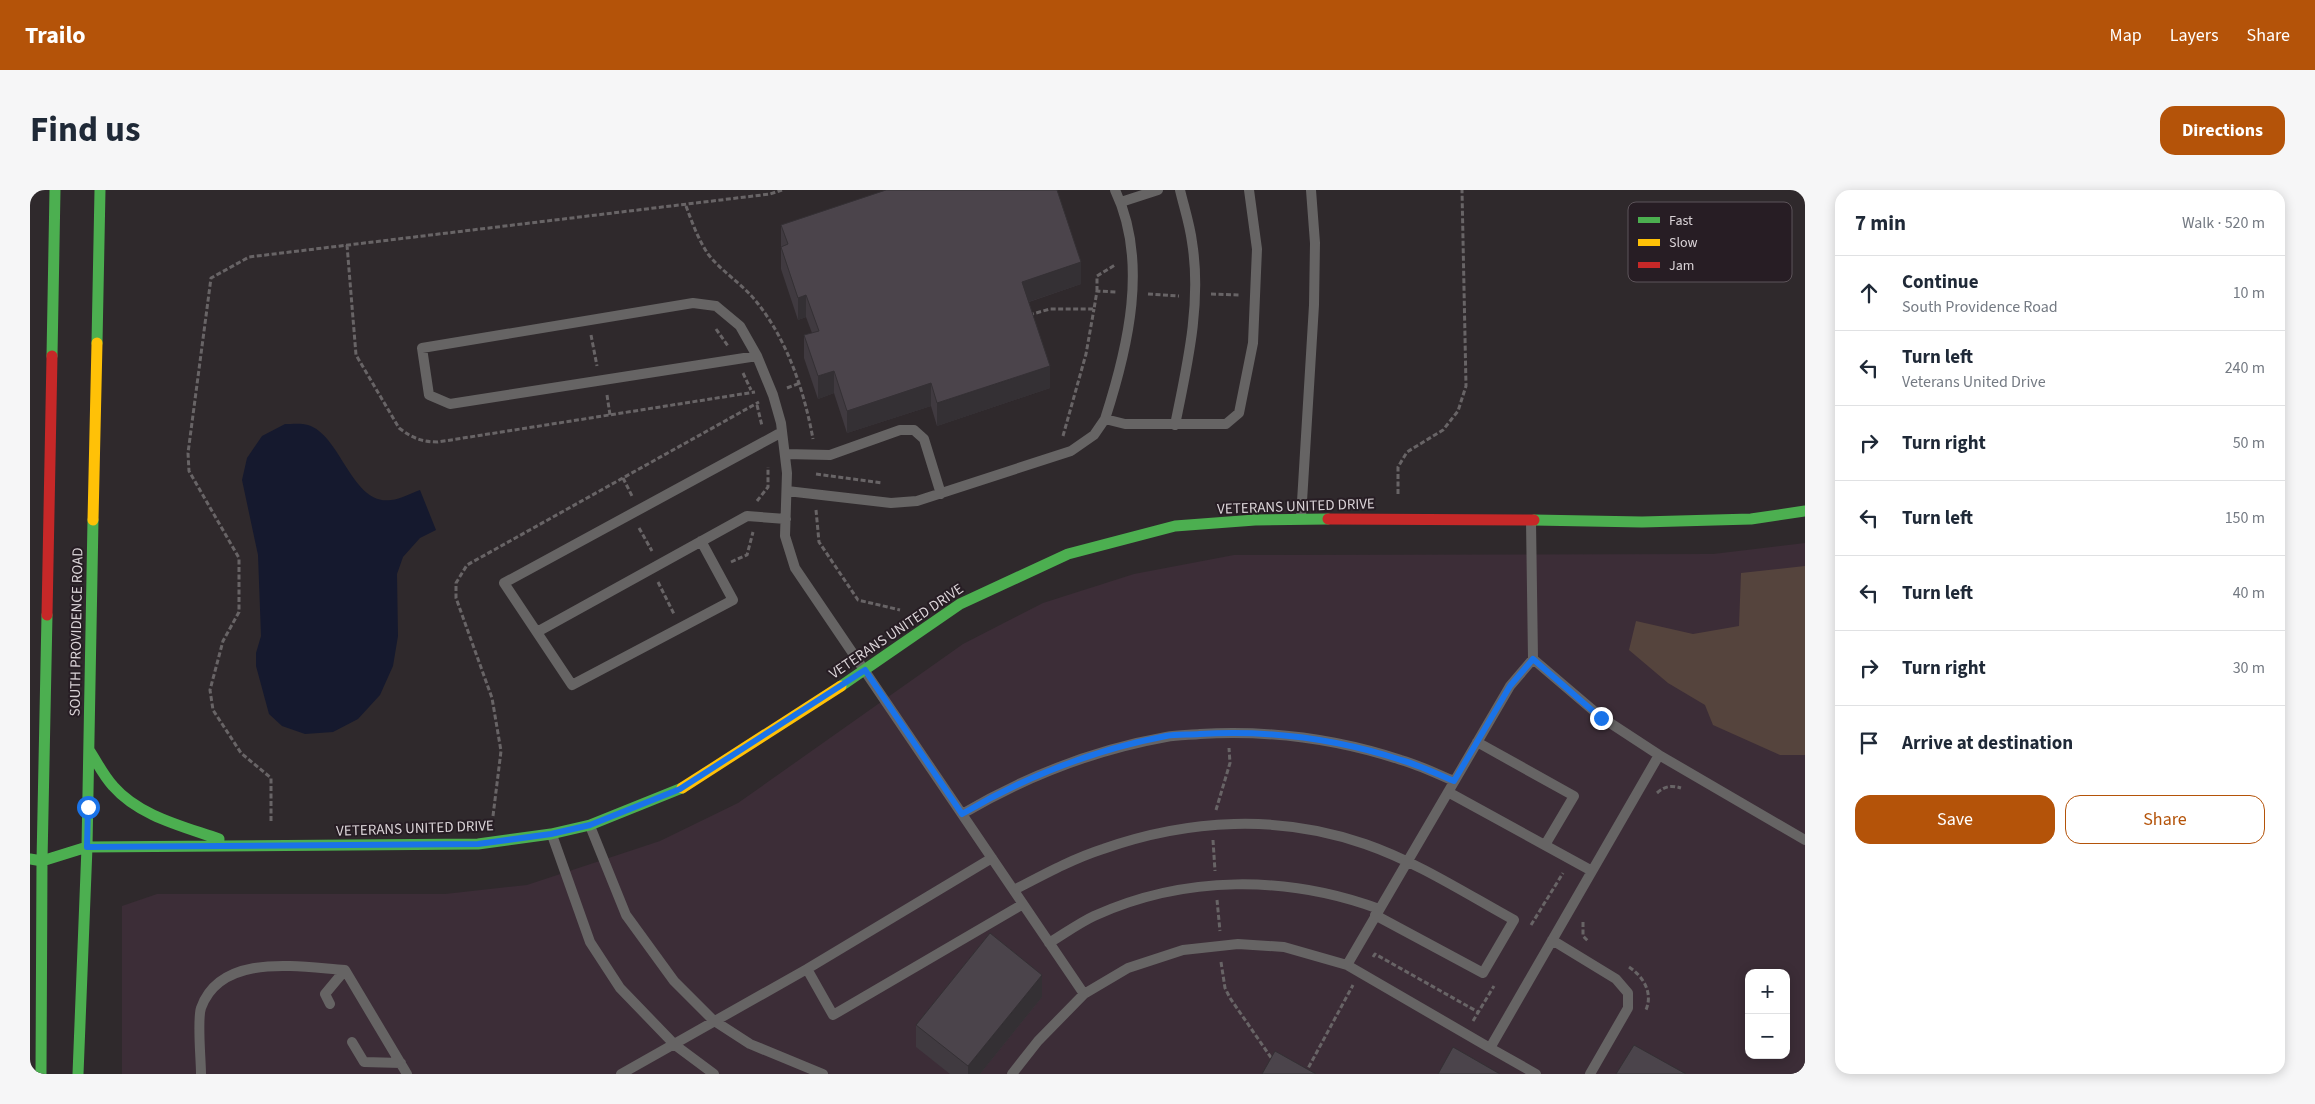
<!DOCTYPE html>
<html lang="en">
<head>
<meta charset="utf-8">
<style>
  :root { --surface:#fff; --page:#f6f6f7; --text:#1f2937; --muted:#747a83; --line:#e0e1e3; --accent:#b45309 }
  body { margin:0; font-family:"Source Sans 3",sans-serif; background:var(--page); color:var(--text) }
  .controls { position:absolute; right:15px; bottom:15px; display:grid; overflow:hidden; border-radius:10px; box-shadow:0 2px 12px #0003 }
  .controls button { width:45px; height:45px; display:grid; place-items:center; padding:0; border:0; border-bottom:1px solid var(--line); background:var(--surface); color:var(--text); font:25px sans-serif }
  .stop { position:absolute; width:15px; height:15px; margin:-11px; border:4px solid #1a73e8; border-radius:50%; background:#fff }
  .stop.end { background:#1a73e8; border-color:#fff; box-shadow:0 1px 5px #0008 }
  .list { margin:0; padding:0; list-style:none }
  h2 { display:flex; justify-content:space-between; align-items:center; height:65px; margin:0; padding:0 20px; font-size:21px }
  h2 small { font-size:16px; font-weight:400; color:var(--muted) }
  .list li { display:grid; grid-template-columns:32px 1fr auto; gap:15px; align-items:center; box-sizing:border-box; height:75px; padding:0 20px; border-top:1px solid var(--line) }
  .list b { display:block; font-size:19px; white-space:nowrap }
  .list p { margin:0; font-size:16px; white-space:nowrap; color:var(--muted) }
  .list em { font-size:16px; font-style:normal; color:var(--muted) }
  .actions { display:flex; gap:10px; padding:15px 20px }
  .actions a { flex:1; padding:11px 0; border:1px solid var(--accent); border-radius:15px; text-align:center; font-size:18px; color:var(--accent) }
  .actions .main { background:var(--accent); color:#fff }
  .icon { flex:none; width:28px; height:28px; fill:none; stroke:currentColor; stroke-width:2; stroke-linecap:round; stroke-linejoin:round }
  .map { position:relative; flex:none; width:1775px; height:884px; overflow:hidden; border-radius:15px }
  header { display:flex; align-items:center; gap:30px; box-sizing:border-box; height:70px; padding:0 25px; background:var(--accent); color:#fff }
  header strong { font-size:24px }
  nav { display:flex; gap:28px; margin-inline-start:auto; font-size:18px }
  .intro { display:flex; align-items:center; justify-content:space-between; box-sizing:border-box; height:120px; padding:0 30px }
  h1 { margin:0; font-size:35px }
  .button { padding:12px 22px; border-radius:15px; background:var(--accent); color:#fff; font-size:18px; font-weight:700 }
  main { display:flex; gap:30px; padding:0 30px }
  aside { flex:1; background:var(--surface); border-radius:15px; box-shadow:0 2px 12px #0003 }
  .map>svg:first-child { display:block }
  .built { fill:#3c2d37; fill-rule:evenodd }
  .green { fill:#55443d }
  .water { fill:#15192e }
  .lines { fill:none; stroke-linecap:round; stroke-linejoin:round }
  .path { stroke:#686466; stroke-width:3; stroke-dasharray:5 2.5; stroke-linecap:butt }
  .lane { stroke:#666464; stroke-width:10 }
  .fast { stroke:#4caf50; stroke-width:11 }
  .slow { stroke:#ffc107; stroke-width:11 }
  .jam { stroke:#c62828; stroke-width:11 }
  .wall { fill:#403a40 }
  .shaded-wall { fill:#343034 }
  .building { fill:#4b444b; stroke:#343034 }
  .route { stroke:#1a73e8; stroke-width:6 }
  .labels { text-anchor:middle; stroke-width:4; stroke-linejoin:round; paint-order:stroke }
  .street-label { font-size:15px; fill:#dad3d7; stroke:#271d24 }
  .key { fill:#271d24; stroke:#5d545a; stroke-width:1 }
  .key-label { font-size:14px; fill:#dad3d7 }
</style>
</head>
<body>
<header>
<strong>Trailo</strong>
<nav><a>Map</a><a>Layers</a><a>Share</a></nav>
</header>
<div class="intro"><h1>Find us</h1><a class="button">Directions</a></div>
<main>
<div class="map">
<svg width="1775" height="884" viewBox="0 0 1775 884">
  <rect width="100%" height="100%" fill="#2f292c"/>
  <path class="built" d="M1775,353V884H92V716L127,704H415L497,695L630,651L708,613L933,454L1013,413L1104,384L1204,365L1683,364ZM1719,783H1756V865H1719Z"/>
  <path class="green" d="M1775,376V565H1750L1683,535L1675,515L1638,493L1599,460L1606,431L1663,444L1709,436L1711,383Z"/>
  <path class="water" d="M255,234C262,234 272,233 278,235C311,245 322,316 361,310C371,309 381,303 390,300L406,340L390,348L373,367L367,384L368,446L363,476L350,505L328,529L303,542L275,544L252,536L239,524L226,476V463L231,446L228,365L212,290L217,268L232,246Z"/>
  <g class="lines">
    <path class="path" d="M656,16C662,32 668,49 678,64C691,81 711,93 725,110C757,149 774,200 783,249
      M317,55L326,165L369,238C382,248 392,252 408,252L725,202
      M1067,101V86L1085,75
      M1118,104L1149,106
      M1181,104L1209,105
      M999,125L1020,119H1064L1067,101L1087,102
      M686,139L698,156
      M561,145L567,176
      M713,183L721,200
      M757,198L770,193
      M577,205L580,225
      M727,215L732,236
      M1033,246L1056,164L1064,119
      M786,284L852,293
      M593,288L602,306
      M1368,304V277L1377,262L1413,240L1428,221L1436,196L1432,0
      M727,311L738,297V277
      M786,320L789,352L828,410L870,420
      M609,338L622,361
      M701,372L717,365L723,342
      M628,392L644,424
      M1627,603C1635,596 1641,595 1651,598
      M1186,620L1200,573L1199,558
      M463,626L471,561L462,508L426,408V393L437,375L729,212
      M241,631V588L211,563L183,520L180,500L193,451L209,422V368L159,281L158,263L181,88L219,67L740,4L752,0
      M1183,650L1185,681
      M1187,710L1190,741
      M1553,732V746L1558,751
      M1501,735L1533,683
      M1343,767L1345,764L1448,822
      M1191,772L1195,798L1200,808L1242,869
      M1599,777C1614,787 1624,804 1615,822
      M1443,831L1464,796
      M1275,884L1323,795"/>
    <path class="lane" d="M1091,12L1128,0
      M727,166L420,214L399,205L392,158L663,113L686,116L710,136L727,166L743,205L751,233L757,283L755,346L765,378L1054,804
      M1075,229C1098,158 1119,71 1085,0
      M1145,235C1157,176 1172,113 1162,52C1160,35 1154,17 1150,0
      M755,264L800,265L870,240H884L894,249L911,304
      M757,301L861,313L887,311L1041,261L1064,245L1075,229L1095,234H1196L1209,223L1223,153L1227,59L1219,0
      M1271,328L1284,115L1285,53L1281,0
      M1501,331L1503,469L1571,527L1629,565L1775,650
      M671,351L703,410L542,495L474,393L752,242
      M507,442L717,326L756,329
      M1447,552L1544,606L1515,655
      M1418,602L1562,681
      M932,624C995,587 1063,560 1136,547C1147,545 1159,545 1170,544C1238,540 1307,549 1371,570C1389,575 1407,584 1424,591
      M560,636L596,725L644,791L683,830L720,854L793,884
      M522,645L560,752L590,798L645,855L684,884
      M984,700C1013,685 1042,669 1073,659C1158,629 1250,624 1335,654C1387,672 1435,703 1484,730L1453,783L1345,725
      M1522,750L1586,789L1598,803V818L1560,884
      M1019,753C1034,744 1049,733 1064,726C1154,685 1257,685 1349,719
      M1317,775L1480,496L1503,469
      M777,779L803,825L993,714
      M300,814L295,804L315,780
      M322,852L334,872L371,873
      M1460,858L1506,884
      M171,884C171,869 167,830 171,818C191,762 269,777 315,780L377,884
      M591,884L777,779L962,668
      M982,884L1008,851L1054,804L1098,778L1153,760L1208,754L1254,757L1317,775L1460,858L1629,565"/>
    <path class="fast" d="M67,153L70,0
      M22,166L25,0
      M1504,330L1612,332L1721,329L1775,321
      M811,496L930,414L1038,364L1145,336L1225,330L1298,329
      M59,560C67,572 73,585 83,596C109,626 152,636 189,649
      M0,669L12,671L57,657L448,654L521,644L560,635L652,598
      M11,884L12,671L17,425
      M48,884L57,657L63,330"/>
    <path class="slow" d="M63,330L67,153
      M652,598L811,496"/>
    <path class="jam" d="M1298,329L1504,330
      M17,425L22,166"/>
  </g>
  <path class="wall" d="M751,35L1051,94L999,112L1020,198L907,236L901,216L817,243L804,203L788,209L774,168V145L782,143L776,127L768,130L751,79Z
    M1012,807L950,884H920L886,857V835Z"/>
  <path class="shaded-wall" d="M1051,72V94L992,114V92Z
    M776,105V127L768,130V108Z
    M1020,176V198L907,236V213Z
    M804,181V203L788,209V186Z
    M901,193V216L817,243V221Z
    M1012,785V807L950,884H938V876Z"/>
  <path class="building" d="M856,0H1027L1051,72L992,92L1020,176L907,213L901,193L817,221L804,181L788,186L774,145L789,141L776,105L768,108L751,57L758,54L751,35Z
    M960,743L1012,785L938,876L886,835Z
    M1604,855L1656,884H1586Z
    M1423,857L1470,884H1408Z
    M1245,861L1286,884H1232Z"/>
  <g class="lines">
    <path class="route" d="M58,617L57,657L448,654L521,644L560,635L650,599L835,480L932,624C995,587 1063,560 1136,546C1147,544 1159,545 1170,544C1238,540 1307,549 1371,570C1389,575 1407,584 1424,591L1480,496L1503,469L1571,528"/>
  </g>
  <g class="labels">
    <g class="street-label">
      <text transform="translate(1266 316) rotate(-2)" y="5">VETERANS UNITED DRIVE</text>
      <text transform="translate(866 441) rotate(-34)" y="5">VETERANS UNITED DRIVE</text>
      <text transform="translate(46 442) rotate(-89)" y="5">SOUTH PROVIDENCE ROAD</text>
      <text transform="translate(385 638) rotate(-2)" y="5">VETERANS UNITED DRIVE</text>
    </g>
  </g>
  <rect x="1598" y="12" width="164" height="80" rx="8" class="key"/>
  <rect x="1608" y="27" width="22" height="6" fill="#4caf50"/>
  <rect x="1608" y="49" width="22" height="7" fill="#ffc107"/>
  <rect x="1608" y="72" width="22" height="6" fill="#c62828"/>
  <g class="key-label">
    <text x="1639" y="35">Fast</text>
    <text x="1639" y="57">Slow</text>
    <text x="1639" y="80">Jam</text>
  </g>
</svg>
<div class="controls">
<button>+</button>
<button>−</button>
</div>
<div class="stop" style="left:58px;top:617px"></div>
<div class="stop end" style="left:1571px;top:528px"></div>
</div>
<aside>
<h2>7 min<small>Walk · 520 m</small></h2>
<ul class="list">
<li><svg class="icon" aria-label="ahead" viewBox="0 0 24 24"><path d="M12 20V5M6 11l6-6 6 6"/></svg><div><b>Continue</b><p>South Providence Road</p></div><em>10 m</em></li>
<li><svg class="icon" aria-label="left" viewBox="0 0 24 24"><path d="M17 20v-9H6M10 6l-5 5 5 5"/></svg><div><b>Turn left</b><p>Veterans United Drive</p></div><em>240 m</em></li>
<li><svg class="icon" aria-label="right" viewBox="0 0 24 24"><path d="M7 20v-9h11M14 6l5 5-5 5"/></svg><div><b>Turn right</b></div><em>50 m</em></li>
<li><svg class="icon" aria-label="left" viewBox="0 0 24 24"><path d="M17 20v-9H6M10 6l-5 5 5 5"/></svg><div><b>Turn left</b></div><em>150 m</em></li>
<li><svg class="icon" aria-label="left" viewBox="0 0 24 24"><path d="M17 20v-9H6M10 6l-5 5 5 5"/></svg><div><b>Turn left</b></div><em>40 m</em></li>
<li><svg class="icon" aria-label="right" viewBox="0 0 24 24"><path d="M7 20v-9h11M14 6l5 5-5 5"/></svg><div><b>Turn right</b></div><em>30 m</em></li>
<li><svg class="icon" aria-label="arrive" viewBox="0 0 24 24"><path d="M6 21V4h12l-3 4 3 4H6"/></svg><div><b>Arrive at destination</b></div></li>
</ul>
<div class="actions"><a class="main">Save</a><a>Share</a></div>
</aside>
</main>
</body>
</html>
